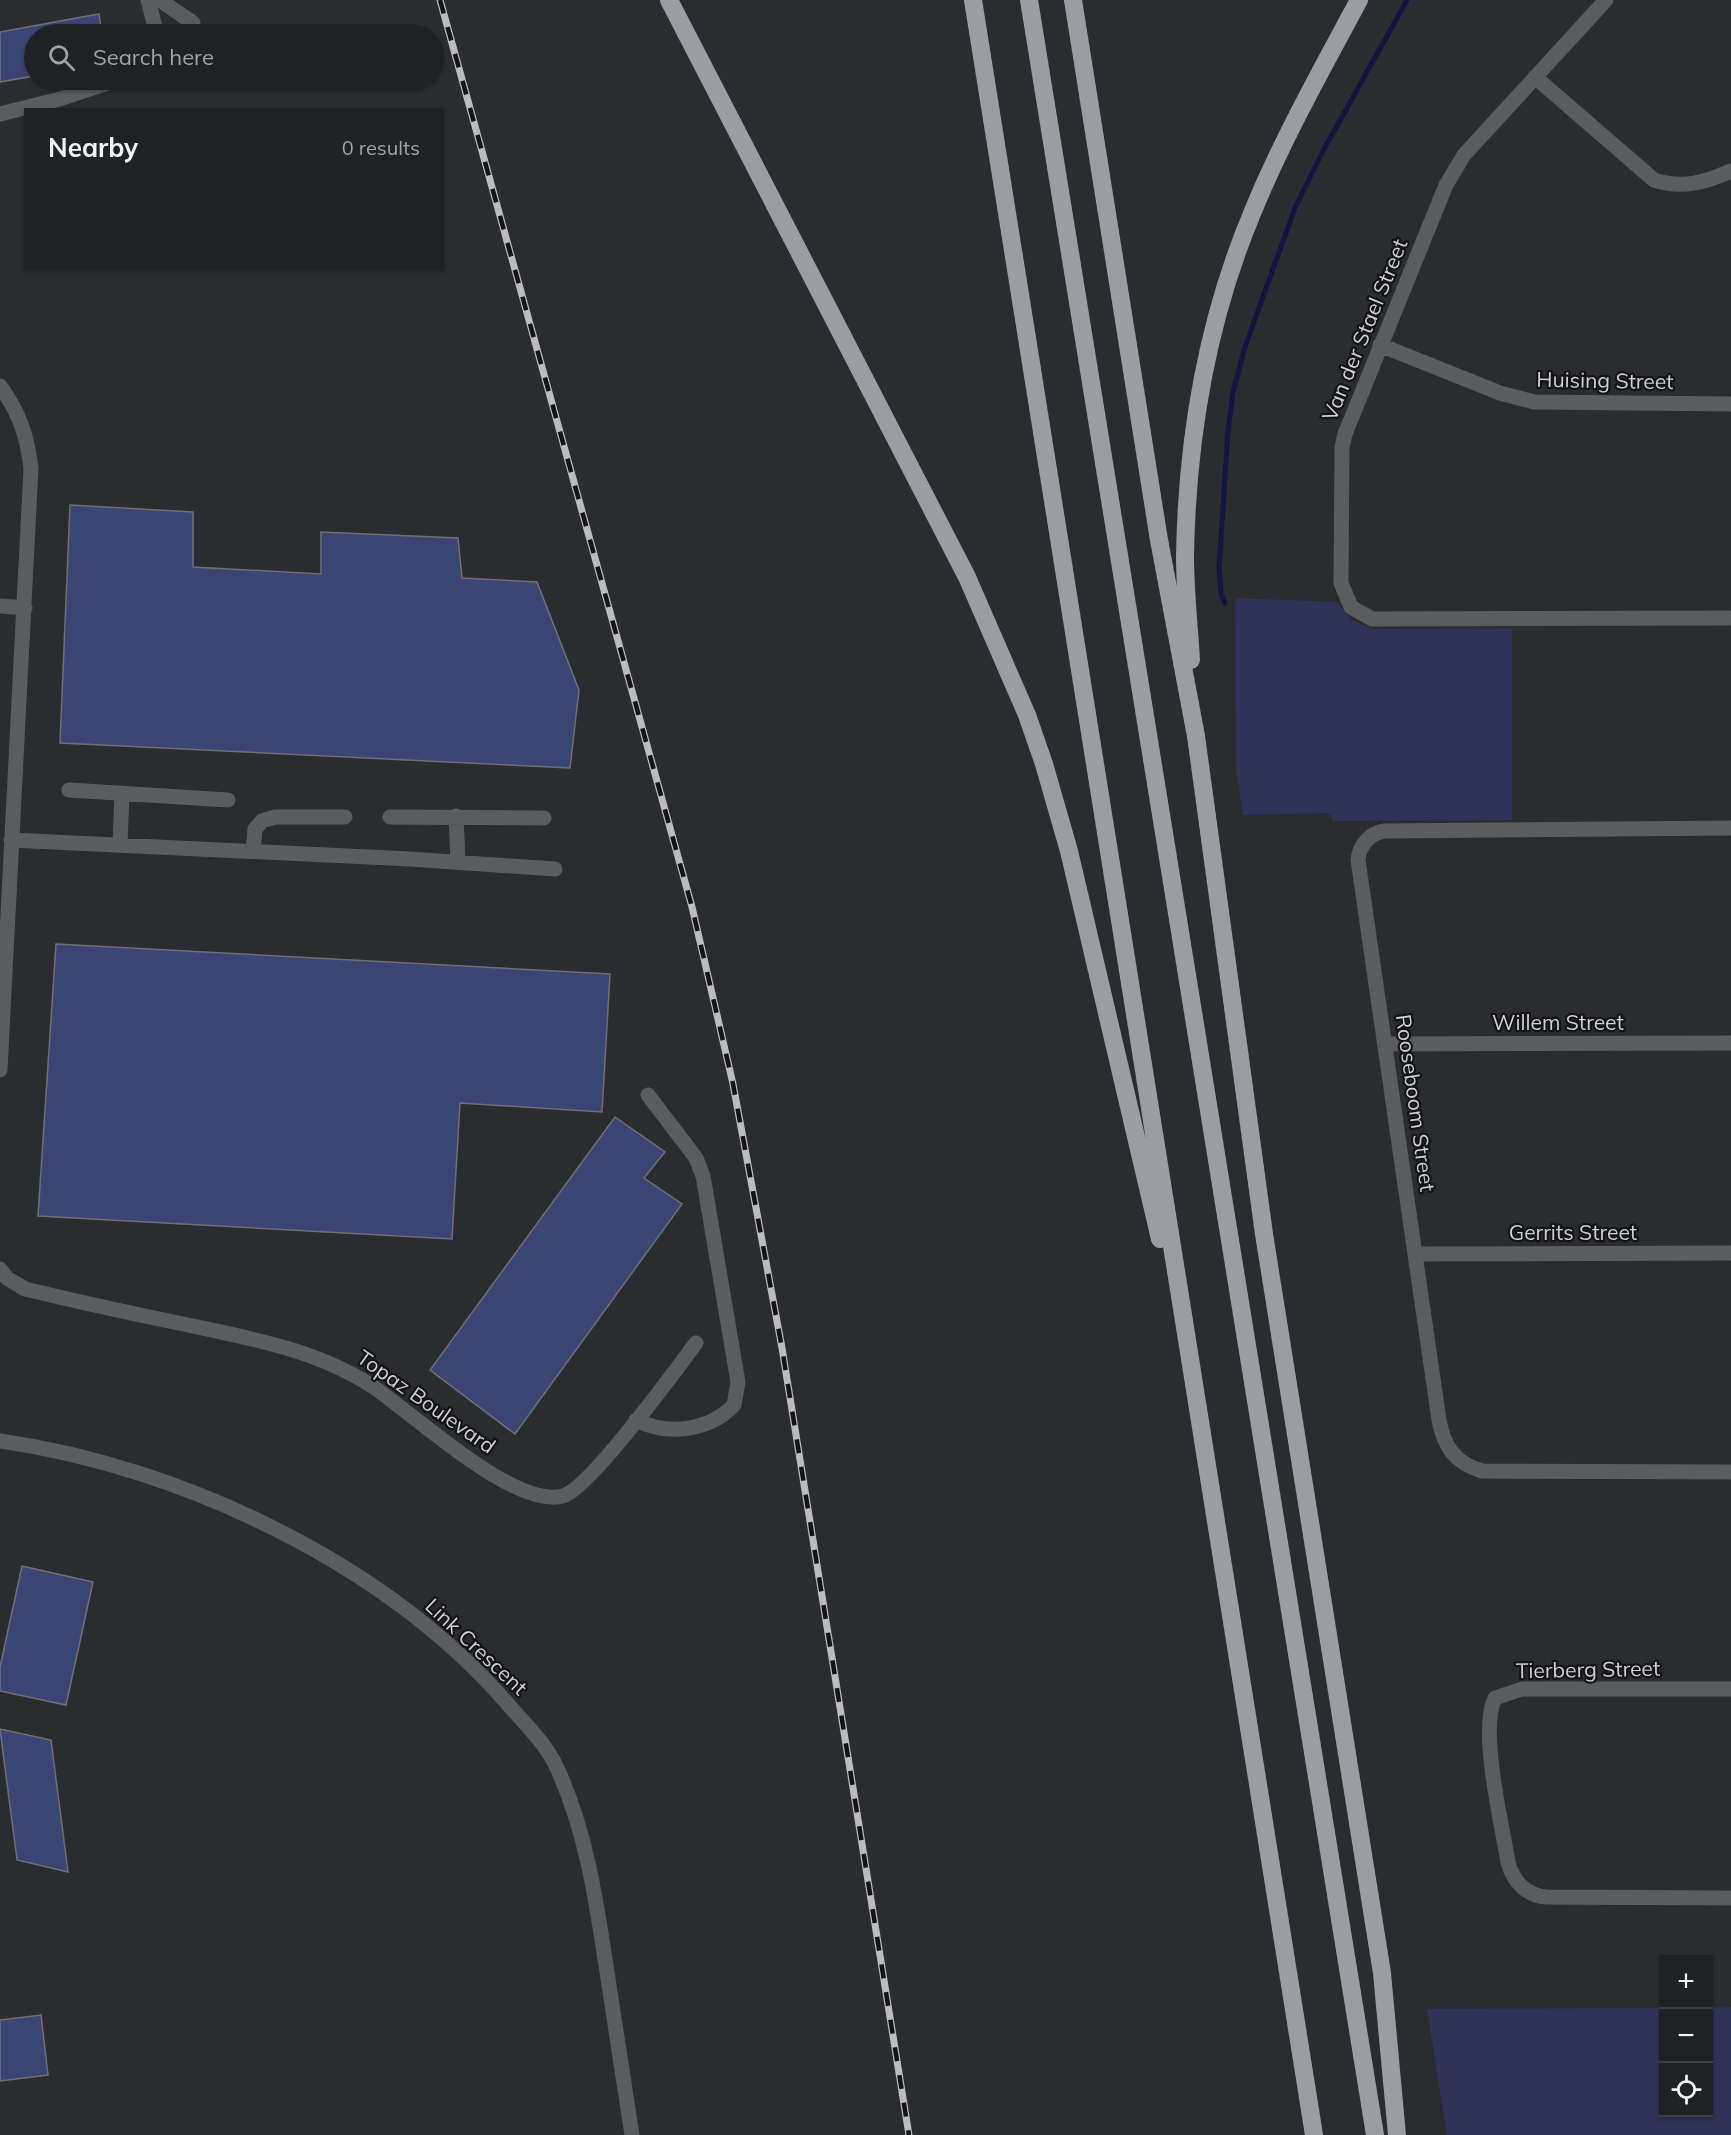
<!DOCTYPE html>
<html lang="en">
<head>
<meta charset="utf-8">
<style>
  :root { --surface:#202124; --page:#2d2e31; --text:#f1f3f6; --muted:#a2a3a6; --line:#3d3e41 }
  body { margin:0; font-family:Mulish,sans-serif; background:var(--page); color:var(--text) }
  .controls { position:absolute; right:18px; bottom:18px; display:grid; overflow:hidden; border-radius:0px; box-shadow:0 2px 4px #0004 }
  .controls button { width:54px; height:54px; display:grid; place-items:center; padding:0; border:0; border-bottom:2px solid var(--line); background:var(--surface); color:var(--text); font:30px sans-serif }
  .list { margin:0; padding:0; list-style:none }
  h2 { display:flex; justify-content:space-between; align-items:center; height:78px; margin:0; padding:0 24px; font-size:26px }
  h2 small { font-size:20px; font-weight:400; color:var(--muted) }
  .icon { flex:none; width:33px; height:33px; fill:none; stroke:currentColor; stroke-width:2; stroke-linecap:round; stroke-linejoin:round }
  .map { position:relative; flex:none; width:1731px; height:2135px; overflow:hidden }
  .search { position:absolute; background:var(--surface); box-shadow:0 2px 4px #0004; left:24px; top:24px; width:420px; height:66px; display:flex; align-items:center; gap:15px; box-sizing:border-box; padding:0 21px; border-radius:33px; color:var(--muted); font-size:22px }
  .panel { position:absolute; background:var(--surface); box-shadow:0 2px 4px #0004; left:24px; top:108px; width:420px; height:162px; border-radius:0px }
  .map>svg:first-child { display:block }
  .green { fill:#2e3459 }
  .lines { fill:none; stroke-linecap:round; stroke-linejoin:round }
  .stream { stroke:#131541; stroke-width:5 }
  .building { fill:#3c4474; stroke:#6f7075; stroke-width:1.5 }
  .minor { stroke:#5b5c5e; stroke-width:15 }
  .highway { stroke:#9c9da2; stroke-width:18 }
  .rail-casing { stroke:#bcbcc0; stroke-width:7 }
  .rail { stroke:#141416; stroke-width:4.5; stroke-dasharray:14; stroke-linecap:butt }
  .labels { text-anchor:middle; stroke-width:4.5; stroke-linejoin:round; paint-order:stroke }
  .street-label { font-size:21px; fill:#d1d1d4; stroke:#141416 }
</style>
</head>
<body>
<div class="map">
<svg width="1731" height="2135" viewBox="0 0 1731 2135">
  <rect width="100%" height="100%" fill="#2a2c30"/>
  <path class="green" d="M1235,598L1337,602L1351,620L1373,629H1512V820L1332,821L1331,813L1243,815L1236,768Z
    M1731,2007V2135H1447L1427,2009L1663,2008L1664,2112H1708L1709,2008Z"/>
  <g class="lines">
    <path class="stream" d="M1225,603L1221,594L1219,568L1228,431L1233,392L1245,347L1295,208L1323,151L1407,0"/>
  </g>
  <path class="building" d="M99,14L102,34H34V76L0,82V32Z
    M70,505L193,512V567L321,574V532L458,538L462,578L537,582L579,690L570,768L60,743Z
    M56,944L610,974L602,1112L460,1103L452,1239L38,1216Z
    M615,1117L665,1152L644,1178L682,1204L515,1434L430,1370Z
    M22,1566L93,1582L66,1705L0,1691V1667Z
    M0,1729L51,1740L68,1872L17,1860Z
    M41,2015L48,2075L0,2081V2020Z"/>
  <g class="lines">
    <path class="minor" d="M148,0L157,34
      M160,0L193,23
      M1606,0L1464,155L1446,185L1345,434L1342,447L1341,583L1351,607L1372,619L1731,618
      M1535,77L1654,180C1683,189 1703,183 1731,171
      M0,114L60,99L117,80
      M1380,345L1500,393L1534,402L1731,404
      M0,386C19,412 27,435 31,468L0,1070
      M0,606L25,608
      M69,790L228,800
      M456,816L458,862
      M390,817L544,818
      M1731,828L1384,831C1370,833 1359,846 1358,860L1439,1420C1444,1447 1455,1463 1482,1471L1731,1472
      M11,840L410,859L555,869
      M120,844L122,793
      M253,851L255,829L262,821L275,817H345
      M1386,1044L1731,1043
      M1415,1254L1731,1253
      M0,1269L7,1278L25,1289C79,1302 134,1314 188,1325C253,1339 316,1350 372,1386C414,1414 514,1509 563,1496C589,1489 676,1370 696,1343
      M636,1420C668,1436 709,1431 734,1405L738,1382L703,1176L696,1158L648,1095
      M0,1441C182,1467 384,1563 506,1702C523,1722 546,1743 557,1768C585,1829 595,1893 605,1959C614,2018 623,2076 632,2135
      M1731,1689H1522L1495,1698C1479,1730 1502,1825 1508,1862C1513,1882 1527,1896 1547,1897L1731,1898"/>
    <path class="highway" d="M669,0L967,577L1027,715L1044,764L1069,851L1160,1239
      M973,0L1314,2135
      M1029,0L1375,2135
      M1073,0L1159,540L1196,736L1264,1234L1382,1973L1397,2135
      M1191,660C1189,626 1185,591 1185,556C1187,439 1207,320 1253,211C1283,138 1322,69 1359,0"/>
    <g class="rail-casing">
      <path id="rail" d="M440,0L692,907L733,1084L782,1348L909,2135"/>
    </g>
    <use href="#rail" class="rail"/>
  </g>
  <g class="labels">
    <g class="street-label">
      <text transform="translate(1365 330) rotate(-68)" y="7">Van der Stael Street</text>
      <text transform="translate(1605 381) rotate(1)" y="7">Huising Street</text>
      <text x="1558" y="1030">Willem Street</text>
      <text transform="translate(1415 1103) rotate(82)" y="7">Rooseboom Street</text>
      <text x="1573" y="1240">Gerrits Street</text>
      <text transform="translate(426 1402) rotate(35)" y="7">Topaz Boulevard</text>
      <text transform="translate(476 1647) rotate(43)" y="7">Link Crescent</text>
      <text transform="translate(1588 1670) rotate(-1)" y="7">Tierberg Street</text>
    </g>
  </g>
</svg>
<div class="controls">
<button>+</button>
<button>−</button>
<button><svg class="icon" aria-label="locate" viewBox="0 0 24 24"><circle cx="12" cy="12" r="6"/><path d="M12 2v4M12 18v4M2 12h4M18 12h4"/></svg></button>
</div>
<div class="search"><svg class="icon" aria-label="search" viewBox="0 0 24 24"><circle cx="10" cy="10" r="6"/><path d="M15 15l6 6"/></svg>Search here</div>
<section class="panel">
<h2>Nearby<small>0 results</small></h2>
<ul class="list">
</ul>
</section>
</div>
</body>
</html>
